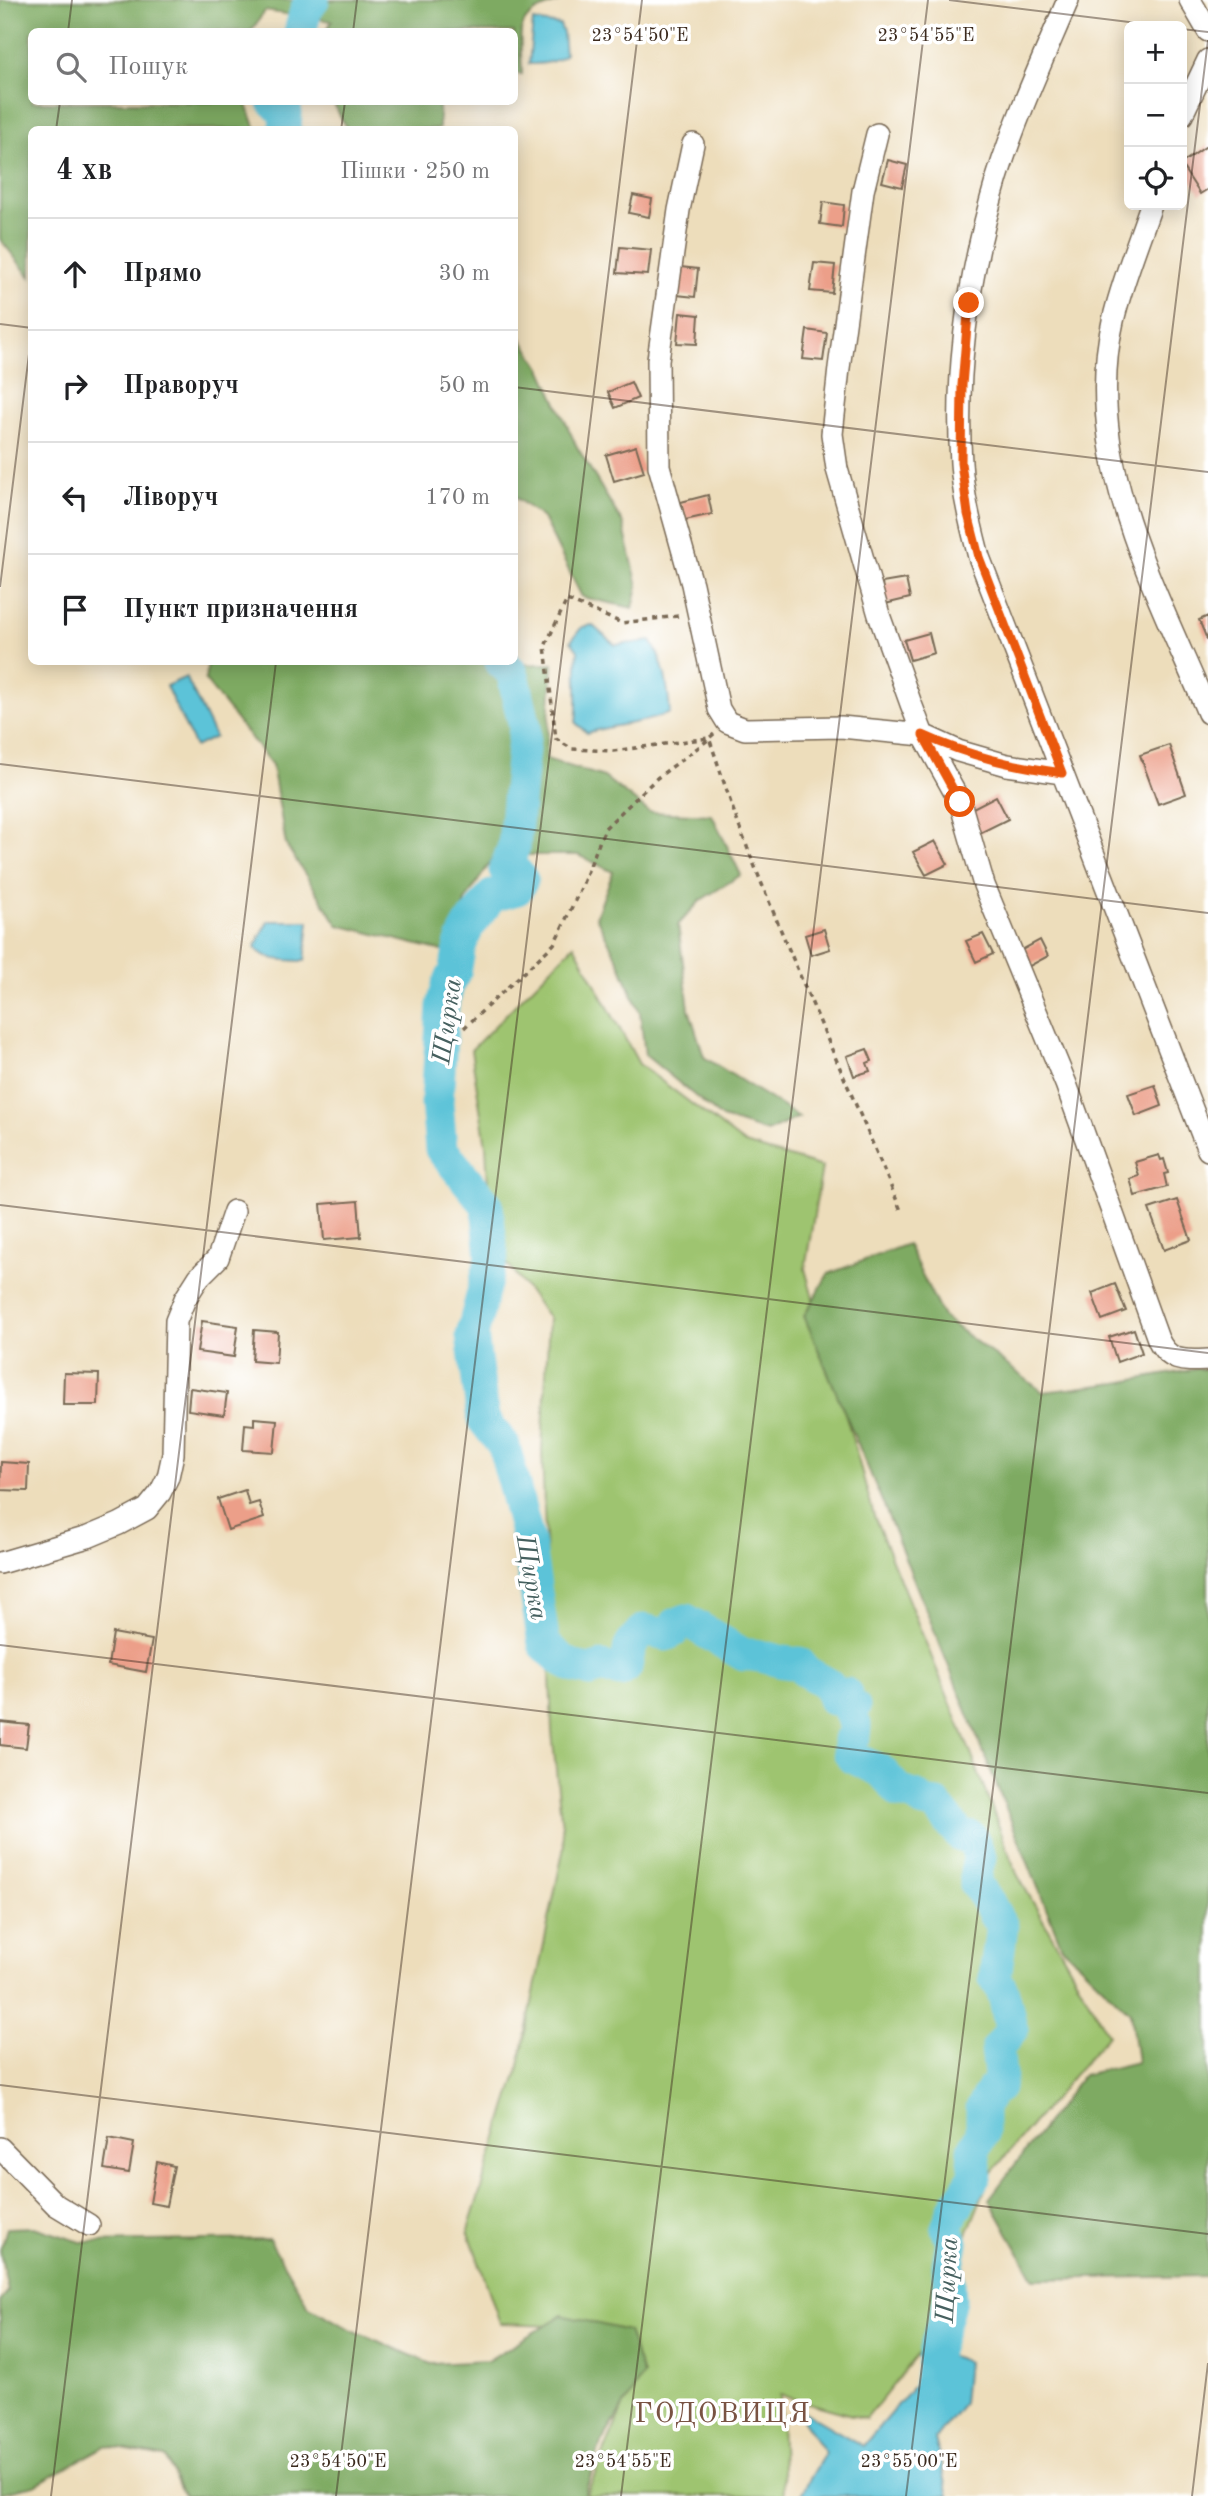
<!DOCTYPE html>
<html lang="uk">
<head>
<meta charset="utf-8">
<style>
  :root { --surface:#fff; --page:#f6f6f6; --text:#202124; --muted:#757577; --line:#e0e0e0 }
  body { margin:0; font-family:"Old Standard TT",serif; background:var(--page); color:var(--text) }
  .controls { position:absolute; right:21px; top:21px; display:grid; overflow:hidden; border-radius:10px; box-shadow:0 4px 18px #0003 }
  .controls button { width:63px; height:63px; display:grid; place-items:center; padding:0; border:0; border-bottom:2px solid var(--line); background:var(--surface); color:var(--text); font:35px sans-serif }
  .stop { position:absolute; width:21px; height:21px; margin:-16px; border:5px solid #ea580c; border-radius:50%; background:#fff }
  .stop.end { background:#ea580c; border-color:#fff; box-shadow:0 2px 7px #0008 }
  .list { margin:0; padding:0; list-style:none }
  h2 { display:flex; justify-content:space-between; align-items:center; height:91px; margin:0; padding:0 28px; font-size:30px }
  h2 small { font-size:23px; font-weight:400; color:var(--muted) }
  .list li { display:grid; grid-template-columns:46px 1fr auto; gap:21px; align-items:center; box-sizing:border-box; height:112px; padding:0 28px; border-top:2px solid var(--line) }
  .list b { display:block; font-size:26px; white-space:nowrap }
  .list em { font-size:23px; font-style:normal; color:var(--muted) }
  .icon { flex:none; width:38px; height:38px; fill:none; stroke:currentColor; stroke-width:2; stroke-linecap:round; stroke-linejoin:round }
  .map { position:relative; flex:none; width:1208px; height:2496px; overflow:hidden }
  .search { position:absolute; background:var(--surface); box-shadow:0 4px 18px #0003; left:28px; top:28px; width:490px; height:77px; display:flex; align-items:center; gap:18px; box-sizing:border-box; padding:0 24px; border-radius:10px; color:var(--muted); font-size:26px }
  .panel { position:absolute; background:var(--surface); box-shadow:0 4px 18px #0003; left:28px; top:126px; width:490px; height:539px; border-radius:10px }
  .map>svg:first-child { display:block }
  .green { fill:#9ec46f; stroke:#6c7746; stroke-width:2 }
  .forest { fill:#7eaa62; stroke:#5c6a40; stroke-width:2 }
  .water { fill:#5bc3d8; stroke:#4b767b; stroke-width:2 }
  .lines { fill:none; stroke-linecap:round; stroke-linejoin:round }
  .river { stroke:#5bc3d8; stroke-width:33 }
  .building { fill:#ec9f89 }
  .minor-casing { stroke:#796955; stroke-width:24 }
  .path { stroke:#796955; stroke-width:3.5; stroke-dasharray:5 5; stroke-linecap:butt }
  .minor { stroke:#fff; stroke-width:21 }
  .route { stroke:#ea580c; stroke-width:9 }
  .ticks { fill:none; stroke:#3b2a1e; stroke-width:2; stroke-opacity:0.45 }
  .labels { text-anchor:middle; stroke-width:7; stroke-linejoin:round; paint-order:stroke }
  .water-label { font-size:26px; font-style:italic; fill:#46605f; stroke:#fff }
  .quarter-label { font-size:28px; letter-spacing:2px; fill:#795343; stroke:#fff }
  .ticks-label { font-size:18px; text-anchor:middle; fill:#3b2a1e; stroke:#fff; stroke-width:7; stroke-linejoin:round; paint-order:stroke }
</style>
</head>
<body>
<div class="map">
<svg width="1208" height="2496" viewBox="0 0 1208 2496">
  <rect width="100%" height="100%" fill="#fff"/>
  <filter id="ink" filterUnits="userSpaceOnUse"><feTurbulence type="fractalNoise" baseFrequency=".0143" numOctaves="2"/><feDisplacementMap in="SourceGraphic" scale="14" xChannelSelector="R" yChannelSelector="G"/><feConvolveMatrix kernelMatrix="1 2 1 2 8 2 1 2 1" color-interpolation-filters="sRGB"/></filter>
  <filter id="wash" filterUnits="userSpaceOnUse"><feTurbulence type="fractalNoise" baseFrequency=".00686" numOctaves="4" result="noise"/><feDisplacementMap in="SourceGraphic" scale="28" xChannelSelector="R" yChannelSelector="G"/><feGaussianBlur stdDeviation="1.57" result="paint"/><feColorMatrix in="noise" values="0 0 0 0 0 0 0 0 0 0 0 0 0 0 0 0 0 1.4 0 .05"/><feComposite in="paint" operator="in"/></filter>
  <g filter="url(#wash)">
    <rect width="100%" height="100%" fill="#edddbb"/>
    <path class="green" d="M574,945L639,1064L745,1144L822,1167L805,1269L874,1516L968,1746L1017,1874L1108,2035L992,2172L920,2351L866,2419L780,2395L784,2496H586L623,2407L643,2374L609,2327L500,2323L468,2230L518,2071L564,1846L552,1732L542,1451L549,1318L491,1243L486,1146L471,1050Z"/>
    <path class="forest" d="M0,0H564C513,18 520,23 522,74L515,73L514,32L326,31L332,21L265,11L251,31L32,32V102H246L256,129L32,130L31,278L0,239Z
      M333,102H439V129H347Z
      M514,327L541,368L576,445L623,524L638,586L633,608L582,597L543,518L515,497Z
      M208,662H487L489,665L553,664L546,759L604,777L649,812L712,815L741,875L701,900L678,925L689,1009L704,1057L799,1117L767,1132L722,1118L645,1055L640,1013L619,962L596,917L613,872L579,855H495L465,901L450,953L338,925L286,845L272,765L205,680Z
      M907,1244L943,1317L1043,1392L1117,1383L1196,1369H1208V2276L1034,2279L989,2199L1083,2075L1137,2062L1130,2013L1062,1947L884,1506L804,1316L828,1274Z
      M34,2227L81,2242L269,2239L309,2307L348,2328L431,2364L487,2361L562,2315L628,2331L643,2375L601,2443L584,2496H184L165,2457L105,2446L35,2485L0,2493V2302L8,2292L0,2251L7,2228Z"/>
    <path class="water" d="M533,21L560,25L563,33L565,55C554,63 542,64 529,64Z
      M592,625L615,645L651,641C665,664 668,686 670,713C643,724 615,724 587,733L576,723C579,699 575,675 578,651L571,641L582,627Z
      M186,677L215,737L195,747L166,686Z
      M268,921H309L305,961C286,960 268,962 255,948Z
      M935,2350L967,2362L963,2403L935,2439L949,2496H800L825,2453L792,2405L863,2446L919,2380Z"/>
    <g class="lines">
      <path class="river" d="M300,32L306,10L313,0
        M274,102L286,113L285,130
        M501,662L511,671L514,679L525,727L514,846L505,870L517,873L522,880L517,889L492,896L468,927L460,946L455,972L448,985L443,1006L437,1103L441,1149L487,1205L492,1257L472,1335L483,1419L504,1446L528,1541L544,1644C551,1651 563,1662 573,1666C579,1669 584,1668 590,1671L602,1667L620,1671L626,1667L630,1646L644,1630L666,1635L674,1631L676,1624L686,1620L744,1655C763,1653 781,1665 799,1663L805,1671L828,1684L833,1699L837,1696L846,1694V1701L854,1707L850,1713L855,1725L854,1737L849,1741V1751L852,1757L881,1771L900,1792L915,1796L925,1803L936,1805L961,1836L972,1838L980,1857L976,1872V1885C988,1897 992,1912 1002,1926L995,1978C1007,1993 1006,2012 1012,2030L997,2048L1000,2074L998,2087L991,2091L982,2108V2134L973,2150L976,2174L953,2211L947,2228L952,2242L948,2266L950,2300L935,2350L928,2396"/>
    </g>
    <g id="blocks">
      <path class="building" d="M1208,145V189L1200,194L1182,166V163Z
        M888,160L907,165L902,187L882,182Z
        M633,195L652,199L649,217L629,213Z
        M823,202L844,205L842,227L820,224Z
        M620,247L651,250L648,275L617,273Z
        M814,263L835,265L832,293L810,291Z
        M680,267L698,269L695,297L677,295Z
        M680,313L699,315L697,344L677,343Z
        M807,330L827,333L823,361L803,359Z
        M631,382L638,398L615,408L608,392Z
        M636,446L644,472L614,481L606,455Z
        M708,495L712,514L685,520L681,502Z
        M906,579L910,598L885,604L882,583Z
        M1208,616V642L1199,620Z
        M929,633L934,653L910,660L904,640Z
        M1169,745L1186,794L1158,804L1140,755Z
        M996,796L1008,819L980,833L969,810Z
        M935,841L948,864L926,875L913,852Z
        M824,929L830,949L811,955L805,935Z
        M983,934L993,954L976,962L966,941Z
        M1040,940L1048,956L1026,968L1018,952Z
        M867,1049L872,1061L867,1063L870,1071L854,1076L847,1056Z
        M1155,1085L1162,1106L1136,1116L1128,1094Z
        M1159,1155L1161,1160L1164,1159L1168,1173L1164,1174L1167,1187L1135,1196L1130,1179L1139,1176L1135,1162Z
        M1177,1200L1191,1240L1164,1250L1149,1209Z
        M358,1201L361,1237L324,1240L321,1204Z
        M1115,1284L1126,1311L1102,1320L1092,1293Z
        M202,1321L238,1326L234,1357L197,1352Z
        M1134,1329L1142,1353L1117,1362L1109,1337Z
        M254,1330L278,1332L276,1363L252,1361Z
        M64,1373L99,1374L98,1405H63Z
        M190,1388L227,1393L224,1415L188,1410Z
        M254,1418L277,1420L274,1452L243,1450L245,1424L254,1425Z
        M1,1462L29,1464L28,1491L0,1490Z
        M245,1490L249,1505L259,1502L264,1518L228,1530L218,1499Z
        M113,1633L152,1640L146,1672L108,1665Z
        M0,1722L29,1725L26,1748L0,1745Z
        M109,2138L134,2143L129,2173L104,2169Z
        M157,2162L174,2166L166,2206L150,2203Z"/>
    </g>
  </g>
  <g filter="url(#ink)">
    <use href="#blocks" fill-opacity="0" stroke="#796955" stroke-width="2"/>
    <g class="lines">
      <g class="minor-casing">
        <path id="minor" d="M1068,0C1043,59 1016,117 997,178C970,269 955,368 961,463C963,495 971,526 979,557L1208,1150
          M1190,0L1208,31
          M1182,115L1208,60
          M877,134L863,191L839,368L832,434L837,469L879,615L911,704L923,735L960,802L984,885L1066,1084L1158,1339C1169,1363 1184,1361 1208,1360
          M693,144L679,210L658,360L659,466L692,584L719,709L727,722L745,729L841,727L923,735L958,751L1007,765L1062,773
          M1151,205C1138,243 1122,282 1113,321C1081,458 1157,591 1208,713
          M0,1563L88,1537L119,1524L147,1509L160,1493L168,1477L173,1454L176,1321L185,1299L199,1277L218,1258L234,1211
          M0,2148L56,2205L89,2225"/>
      </g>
      <path class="path" d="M678,616L622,623L567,600L545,646L556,739L572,749L613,751L709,738
        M714,734L709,738C721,772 731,806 744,839C793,965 850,1088 902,1213
        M464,1028L554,944L581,888L605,828L657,778L708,740"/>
      <use href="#minor" class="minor"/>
    </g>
  </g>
  <g class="lines" filter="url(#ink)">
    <path class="route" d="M960,802L923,735C971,757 1010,765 1062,773L979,557L968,514L961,463L962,385L969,303"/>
  </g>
  <path class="ticks" d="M949,0L1162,26M1182,29L1208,32M68,32L72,0M353,32L357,0M56,130L60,102M341,130L345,102M0,324L32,328M514,387L1208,472M0,587L32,330M0,764L1208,913M0,1205L1208,1353M0,1645L1208,1793M0,2085L1208,2234M51,2496L276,662M336,2496L642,0M621,2496L928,0M906,2496L1208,40M1192,2496L1208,2363"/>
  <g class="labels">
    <g class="water-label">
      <text transform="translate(446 1021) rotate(-82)" y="9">Щирка</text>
      <text transform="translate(533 1577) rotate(80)" y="9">Щирка</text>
      <text transform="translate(946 2280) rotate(-87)" y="9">Щирка</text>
    </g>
    <g class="quarter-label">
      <text x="723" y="2422">ГОДОВИЦЯ</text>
    </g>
  </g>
  <g class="ticks-label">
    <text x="640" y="41">23°54'50"E</text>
    <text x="926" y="41">23°54'55"E</text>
    <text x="338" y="2467">23°54'50"E</text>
    <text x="623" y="2467">23°54'55"E</text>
    <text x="909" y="2467">23°55'00"E</text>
  </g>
</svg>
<div class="controls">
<button>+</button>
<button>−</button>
<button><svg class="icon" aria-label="locate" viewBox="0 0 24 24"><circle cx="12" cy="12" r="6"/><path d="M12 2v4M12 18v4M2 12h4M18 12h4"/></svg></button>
</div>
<div class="stop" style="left:960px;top:802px"></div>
<div class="stop end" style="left:969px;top:303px"></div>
<div class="search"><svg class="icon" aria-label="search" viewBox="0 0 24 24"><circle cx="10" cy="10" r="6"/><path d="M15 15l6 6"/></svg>Пошук</div>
<section class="panel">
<h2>4 хв<small>Пішки · 250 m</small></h2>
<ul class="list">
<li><svg class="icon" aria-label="ahead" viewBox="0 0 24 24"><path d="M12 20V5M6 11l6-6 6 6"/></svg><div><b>Прямо</b></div><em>30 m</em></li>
<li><svg class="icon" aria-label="right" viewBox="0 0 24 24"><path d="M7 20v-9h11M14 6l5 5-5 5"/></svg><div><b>Праворуч</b></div><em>50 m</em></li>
<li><svg class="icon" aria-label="left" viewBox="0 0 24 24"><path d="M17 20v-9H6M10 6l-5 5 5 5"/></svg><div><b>Ліворуч</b></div><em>170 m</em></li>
<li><svg class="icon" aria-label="arrive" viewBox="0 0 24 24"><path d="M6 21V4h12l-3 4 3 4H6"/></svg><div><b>Пункт призначення</b></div></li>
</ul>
</section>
</div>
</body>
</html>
